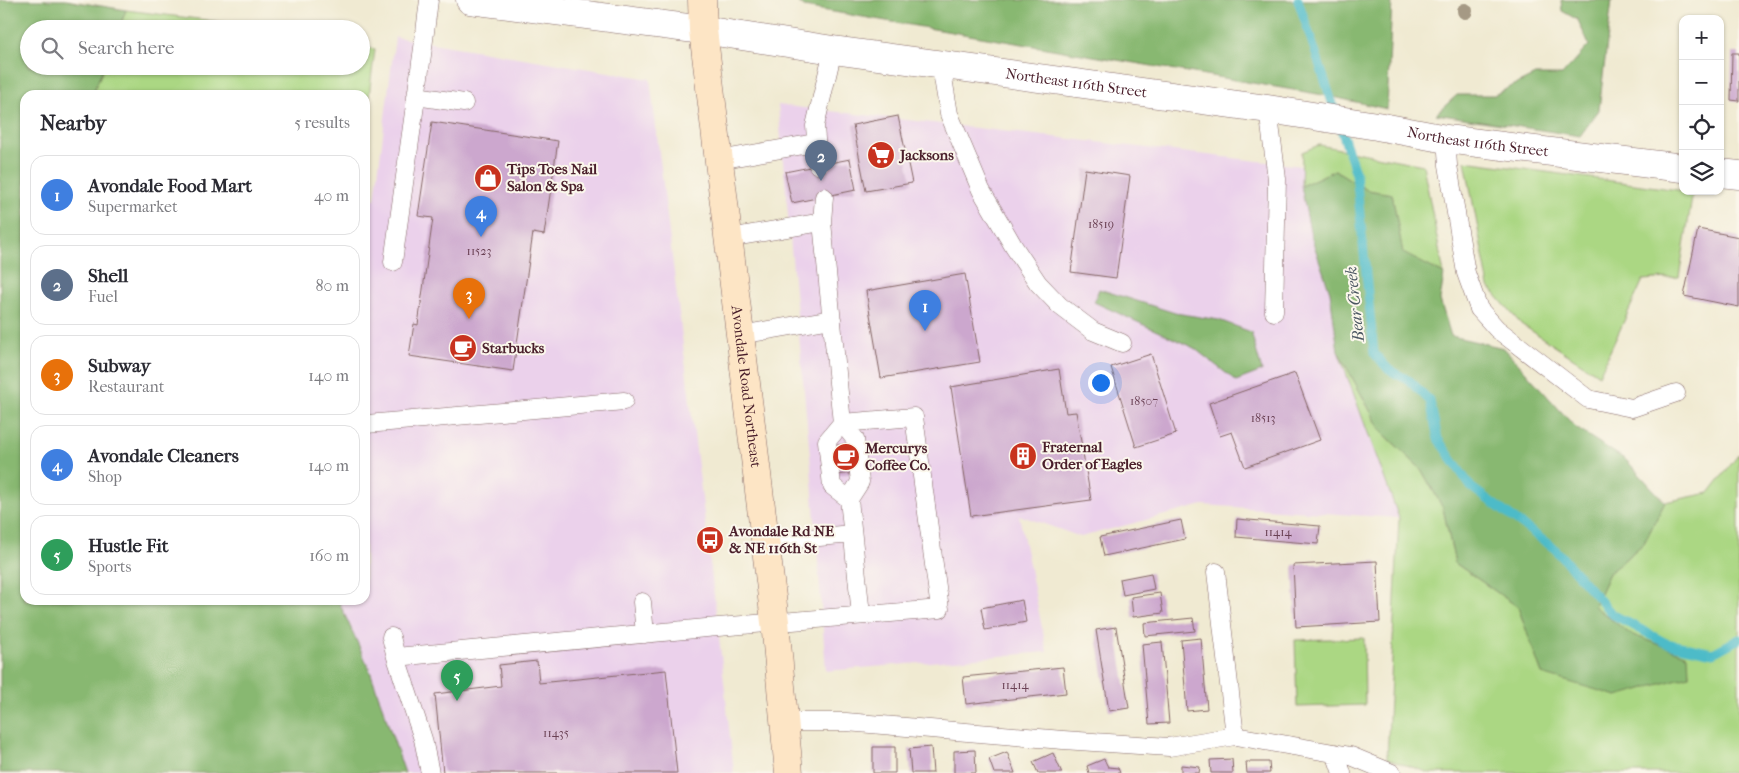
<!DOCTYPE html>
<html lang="en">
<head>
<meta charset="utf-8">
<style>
  :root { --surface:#fff; --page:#f2f2f3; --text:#2b2b33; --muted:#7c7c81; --line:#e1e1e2; --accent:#c8321e }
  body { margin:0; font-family:"IM FELL French Canon",serif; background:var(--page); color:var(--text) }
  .controls { position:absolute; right:15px; top:15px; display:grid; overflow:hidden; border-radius:10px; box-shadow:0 1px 4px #0004 }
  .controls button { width:45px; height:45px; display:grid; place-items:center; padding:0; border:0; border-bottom:1px solid var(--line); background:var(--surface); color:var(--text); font:25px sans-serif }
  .you { position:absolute; left:1100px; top:382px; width:18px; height:18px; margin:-12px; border:4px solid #fff; border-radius:50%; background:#1a73e8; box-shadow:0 0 0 8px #1a73e833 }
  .badge { display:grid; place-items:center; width:32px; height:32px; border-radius:50%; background:var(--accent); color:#fff; font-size:16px; font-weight:700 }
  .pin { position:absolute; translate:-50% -41px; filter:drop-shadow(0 1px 2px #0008) }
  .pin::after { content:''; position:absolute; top:26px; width:18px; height:15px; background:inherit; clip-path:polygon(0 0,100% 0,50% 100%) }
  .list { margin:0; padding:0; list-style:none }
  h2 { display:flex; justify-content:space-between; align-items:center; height:65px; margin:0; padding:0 20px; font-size:21px }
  h2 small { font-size:16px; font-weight:400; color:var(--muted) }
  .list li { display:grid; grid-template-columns:32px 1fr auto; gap:15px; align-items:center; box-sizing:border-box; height:80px; margin:0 10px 10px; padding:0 10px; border:1px solid var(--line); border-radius:15px }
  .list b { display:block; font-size:19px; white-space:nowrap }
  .list p { margin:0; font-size:16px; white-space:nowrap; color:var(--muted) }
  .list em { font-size:16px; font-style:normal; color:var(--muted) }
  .icon { flex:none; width:28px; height:28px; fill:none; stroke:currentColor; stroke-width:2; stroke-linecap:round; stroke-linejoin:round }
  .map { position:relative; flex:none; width:1739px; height:773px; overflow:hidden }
  .search { position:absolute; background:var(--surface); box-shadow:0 1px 4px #0004; left:20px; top:20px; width:350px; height:55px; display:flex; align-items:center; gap:12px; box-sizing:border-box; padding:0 18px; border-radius:28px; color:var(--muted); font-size:19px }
  .panel { position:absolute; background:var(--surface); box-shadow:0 1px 4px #0004; left:20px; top:90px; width:350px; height:515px; border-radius:15px }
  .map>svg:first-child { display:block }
  .built { fill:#ebd1eb }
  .green { fill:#abd783; stroke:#7a7b57 }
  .forest { fill:#88b871; stroke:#696c4e }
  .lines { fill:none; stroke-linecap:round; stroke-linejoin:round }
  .stream { stroke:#4ebbc8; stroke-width:9 }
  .building { fill:#cca7ce }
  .service-casing { stroke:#846665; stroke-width:19 }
  .tertiary-casing { stroke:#846665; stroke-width:29 }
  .secondary-casing { stroke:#846665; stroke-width:29 }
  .service { stroke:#fff; stroke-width:18 }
  .tertiary { stroke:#fff; stroke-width:28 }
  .secondary { stroke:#fde5c5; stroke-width:28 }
  .tree { fill:#a59984 }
  .labels { text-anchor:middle; stroke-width:4; stroke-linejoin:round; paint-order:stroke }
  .number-label { font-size:12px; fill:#6a4154 }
  .street-label { font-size:15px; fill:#4a1f2b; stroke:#fbf7ec }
  .poi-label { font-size:15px; font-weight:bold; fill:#4a1f2b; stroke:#fbf7ec; text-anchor:start }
  .water-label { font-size:16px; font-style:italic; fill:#4b5662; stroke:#fbf7ec }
</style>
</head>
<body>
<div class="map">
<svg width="1739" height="773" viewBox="0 0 1739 773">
  <rect width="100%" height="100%" fill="#fbf7ec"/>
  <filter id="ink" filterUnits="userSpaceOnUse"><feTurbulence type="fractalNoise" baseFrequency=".02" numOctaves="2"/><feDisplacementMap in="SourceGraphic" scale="10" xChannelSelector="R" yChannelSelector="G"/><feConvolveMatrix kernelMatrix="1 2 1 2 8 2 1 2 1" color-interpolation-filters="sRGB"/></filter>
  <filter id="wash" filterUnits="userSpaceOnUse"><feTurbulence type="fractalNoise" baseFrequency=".0096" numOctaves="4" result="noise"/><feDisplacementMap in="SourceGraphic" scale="20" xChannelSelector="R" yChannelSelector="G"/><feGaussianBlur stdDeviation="1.12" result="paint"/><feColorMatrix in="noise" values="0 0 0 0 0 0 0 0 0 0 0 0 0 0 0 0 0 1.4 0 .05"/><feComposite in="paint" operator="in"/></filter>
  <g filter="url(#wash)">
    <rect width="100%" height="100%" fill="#f0ead2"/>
    <path class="built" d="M395,37L650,79L718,627L734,773H405L369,668L338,600H365V198L375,199Z
      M778,105L1310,167L1399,518L1203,505L1081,537L1019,515L1047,652L826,671L811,467Z"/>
    <path class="green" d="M126,10L254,26L267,29H119Z
      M361,47L375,49L365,127V95H94V91L104,66H361Z
      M1319,145L1423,165L1444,274L1403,254L1392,194L1367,190L1335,170L1301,186L1302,152Z
      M1465,161L1693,192L1679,277L1643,280L1599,375L1521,324L1489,287Z
      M1338,351L1381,431L1421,469L1443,508L1455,563L1518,607L1542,674L1689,676L1687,655L1630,634L1594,606L1609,573L1644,543L1665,502L1709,493L1739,454V773H1430L1387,759L1399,518Z
      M1364,638L1365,705L1297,707L1295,640Z"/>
    <path class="forest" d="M0,0H65L126,10L119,29H29V66H104L94,91V95H25V600H338L369,668L405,773H0Z
      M796,0H1392L1387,109L1329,96L804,7Z
      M1561,0H1612L1599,110L1580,136L1436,114L1457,95H1494L1535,75H1562L1589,45L1578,20L1562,11Z
      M1335,170L1367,190L1392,194L1403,253L1444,274L1440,300L1451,336L1504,348L1576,428L1626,460L1665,502L1644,543L1609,573L1594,606L1630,634L1688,655L1689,676L1617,696L1542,674L1518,607L1455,563L1443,508L1421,469L1381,431L1338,351L1330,292L1311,236L1301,186Z
      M1099,289L1175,313L1219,320L1251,332L1262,371L1236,381L1194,348L1094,302Z"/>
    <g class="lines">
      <path class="stream" d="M1298,0L1356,174L1374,353L1389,370L1410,381L1430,401L1438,439L1471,487L1555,549L1612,614L1666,643L1713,653L1739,639"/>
    </g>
    <g id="blocks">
      <path class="building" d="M1732,53H1739V101L1731,100Z
        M898,116L912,183L866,191L853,125Z
        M432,122L558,141L544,235L533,233L513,371L409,356L414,324L418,325L433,218L418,216Z
        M850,159L856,190L792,203L785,172Z
        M1085,169L1130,176L1116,278L1071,272Z
        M1698,229L1739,237V307L1684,296Z
        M965,274L980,362L881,378L866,291Z
        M1151,354L1176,434L1136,447L1111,367Z
        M1059,369L1066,413L1076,412L1091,500L971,516L951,387Z
        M1295,373L1320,440L1245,467L1232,432L1220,436L1209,403Z
        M851,443L855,473L836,475L832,446Z
        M1237,519L1320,526L1318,544L1236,537Z
        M1181,520L1185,539L1104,556L1100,537Z
        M1377,561L1380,622L1296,627L1293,565Z
        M1151,573L1154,589L1123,595L1120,579Z
        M1160,593L1163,613L1133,617L1131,597Z
        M1022,600L1026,622L985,630L981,608Z
        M1193,618L1195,631L1145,636L1144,623Z
        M1116,627L1129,708L1109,711L1096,630Z
        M1201,638L1207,709L1187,711L1181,640Z
        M1162,642L1169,723L1149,724L1142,644Z
        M537,661L539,683L666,670L677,773H443L435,694L501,686L499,665Z
        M1063,667L1066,693L966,704L963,677Z
        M873,747H895V773H873Z
        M931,747L933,773H911L909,749Z
        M975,750L976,773H954V751Z
        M1007,752L1015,773H994L989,759Z
        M1053,753L1062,773H1038L1033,762Z
        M1104,759L1108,767L1118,768L1120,773H1089L1087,766Z
        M1232,759L1233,773H1211L1210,760Z
        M1246,762H1269L1270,773H1247Z
        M1181,765L1200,767L1199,773H1181Z"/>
    </g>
  </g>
  <g filter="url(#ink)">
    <use href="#blocks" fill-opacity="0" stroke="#846665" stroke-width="1"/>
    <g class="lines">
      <g class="service-casing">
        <path id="service" d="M941,66L949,114L981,190L1014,247L1038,283L1060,306L1093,331L1122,343
          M416,96L464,103
          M1268,109L1277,179L1274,312
          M1446,139L1448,165L1466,273L1479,309L1497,329L1588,399L1632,408L1676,393
          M719,160L815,143
          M818,165L815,126L833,50
          M824,197L822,222L842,423L855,439L858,464L860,482L849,499L861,615
          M729,238L822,222
          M393,262L423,48L429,0
          M740,335L832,319
          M367,424L624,401
          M765,542L852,534
          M1216,572L1235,736
          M642,602L645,634
          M391,637L396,657L706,628L940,609L914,417L842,423L827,441L832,486L849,499
          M396,657L423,739L430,773
          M784,722H846L1063,740L1169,747L1235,736L1351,756L1392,773
          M1335,753L1342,773"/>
      </g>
      <g class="tertiary-casing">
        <g id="tertiary">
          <path id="s1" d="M470,0L703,30L833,50L1268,109L1377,126L1446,139L1683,168"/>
          <path d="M1720,173L1739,175"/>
        </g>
      </g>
      <g class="secondary-casing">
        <g id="secondary">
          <path id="s2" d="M702,0L703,30L775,622L789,773"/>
        </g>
      </g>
      <use href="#service" class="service"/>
      <use href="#tertiary" class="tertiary"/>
      <use href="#secondary" class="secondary"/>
    </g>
    <circle class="tree" cx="1465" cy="11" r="8"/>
  </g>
  <defs>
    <g id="supermarket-disc" transform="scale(1.4375)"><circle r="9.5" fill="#c8321e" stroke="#fbf7ec"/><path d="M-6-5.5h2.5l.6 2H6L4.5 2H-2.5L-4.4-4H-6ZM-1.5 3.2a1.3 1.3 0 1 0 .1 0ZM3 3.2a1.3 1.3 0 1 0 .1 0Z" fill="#fff"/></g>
    <g id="shop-disc" transform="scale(1.4375)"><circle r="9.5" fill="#c8321e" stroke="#fbf7ec"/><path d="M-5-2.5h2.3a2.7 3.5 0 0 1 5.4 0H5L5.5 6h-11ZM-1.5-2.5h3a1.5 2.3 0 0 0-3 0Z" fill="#fff"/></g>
    <g id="cafe-disc" transform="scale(1.4375)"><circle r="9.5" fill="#c8321e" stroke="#fbf7ec"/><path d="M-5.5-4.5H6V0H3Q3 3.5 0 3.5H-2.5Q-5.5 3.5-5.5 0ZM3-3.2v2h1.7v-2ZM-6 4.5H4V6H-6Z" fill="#fff"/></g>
    <g id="building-disc" transform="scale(1.4375)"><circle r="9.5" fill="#c8321e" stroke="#fbf7ec"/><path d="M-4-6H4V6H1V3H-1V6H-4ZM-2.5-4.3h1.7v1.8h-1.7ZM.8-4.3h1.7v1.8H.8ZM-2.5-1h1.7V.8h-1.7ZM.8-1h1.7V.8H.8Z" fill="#fff"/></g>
    <g id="bus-disc" transform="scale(1.4375)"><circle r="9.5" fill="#c8321e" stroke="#fbf7ec"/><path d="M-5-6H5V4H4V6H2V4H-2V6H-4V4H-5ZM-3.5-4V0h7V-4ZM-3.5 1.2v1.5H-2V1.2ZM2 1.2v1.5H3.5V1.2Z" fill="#fff"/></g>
  </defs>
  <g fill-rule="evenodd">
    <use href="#supermarket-disc" x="881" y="155"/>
    <use href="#shop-disc" x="488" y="178"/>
    <use href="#cafe-disc" x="463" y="348"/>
    <use href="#building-disc" x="1023" y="456"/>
    <use href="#cafe-disc" x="846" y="457"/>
    <use href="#bus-disc" x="710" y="540"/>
  </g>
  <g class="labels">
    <g class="number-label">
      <text x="1101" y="228">18519</text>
      <text x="479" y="255">11523</text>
      <text x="1144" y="405">18507</text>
      <text x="1263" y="422">18513</text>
      <text x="1278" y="536">11414</text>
      <text x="1015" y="689">11414</text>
      <text x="556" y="737">11435</text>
    </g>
    <g class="street-label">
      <text dy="5" stroke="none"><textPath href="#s1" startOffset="612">Northeast 116th Street</textPath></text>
      <text dy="5" stroke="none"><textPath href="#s1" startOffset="1018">Northeast 116th Street</textPath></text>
      <text dy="5" stroke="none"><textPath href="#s2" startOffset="389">Avondale Road Northeast</textPath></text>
    </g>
    <g class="poi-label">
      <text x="900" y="160">Jacksons</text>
      <text x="507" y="174">Tips Toes Nail<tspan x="507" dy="17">Salon &amp; Spa</tspan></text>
      <text x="482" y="353">Starbucks</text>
      <text x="1042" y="452">Fraternal<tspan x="1042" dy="17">Order of Eagles</tspan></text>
      <text x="865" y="453">Mercurys<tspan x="865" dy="17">Coffee Co.</tspan></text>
      <text x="729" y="536">Avondale Rd NE<tspan x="729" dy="17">&amp; NE 116th St</tspan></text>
    </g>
    <g class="water-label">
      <text transform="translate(1354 304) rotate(-96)" y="6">Bear Creek</text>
    </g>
  </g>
</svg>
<div class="controls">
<button>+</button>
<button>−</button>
<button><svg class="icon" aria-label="locate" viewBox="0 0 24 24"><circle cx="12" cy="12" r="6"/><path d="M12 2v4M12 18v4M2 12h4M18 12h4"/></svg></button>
<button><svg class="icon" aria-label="layers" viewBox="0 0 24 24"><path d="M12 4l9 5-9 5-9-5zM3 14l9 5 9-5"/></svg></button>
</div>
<div class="you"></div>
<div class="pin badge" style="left:925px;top:331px;background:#3f7fe0">1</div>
<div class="pin badge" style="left:821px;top:181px;background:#5c6f8a">2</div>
<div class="pin badge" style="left:469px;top:319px;background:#e8710a">3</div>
<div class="pin badge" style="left:481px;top:237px;background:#3f7fe0">4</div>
<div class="pin badge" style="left:457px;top:701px;background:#2e9e5b">5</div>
<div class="search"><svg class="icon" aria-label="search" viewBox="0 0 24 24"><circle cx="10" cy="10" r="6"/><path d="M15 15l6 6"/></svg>Search here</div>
<section class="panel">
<h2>Nearby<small>5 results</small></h2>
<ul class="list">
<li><span class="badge" style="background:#3f7fe0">1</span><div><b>Avondale Food Mart</b><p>Supermarket</p></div><em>40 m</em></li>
<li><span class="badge" style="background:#5c6f8a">2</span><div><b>Shell</b><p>Fuel</p></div><em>80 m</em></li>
<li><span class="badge" style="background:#e8710a">3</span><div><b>Subway</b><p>Restaurant</p></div><em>140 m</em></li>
<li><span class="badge" style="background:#3f7fe0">4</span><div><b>Avondale Cleaners</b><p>Shop</p></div><em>140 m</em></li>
<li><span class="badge" style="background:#2e9e5b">5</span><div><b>Hustle Fit</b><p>Sports</p></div><em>160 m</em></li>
</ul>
</section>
</div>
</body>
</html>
